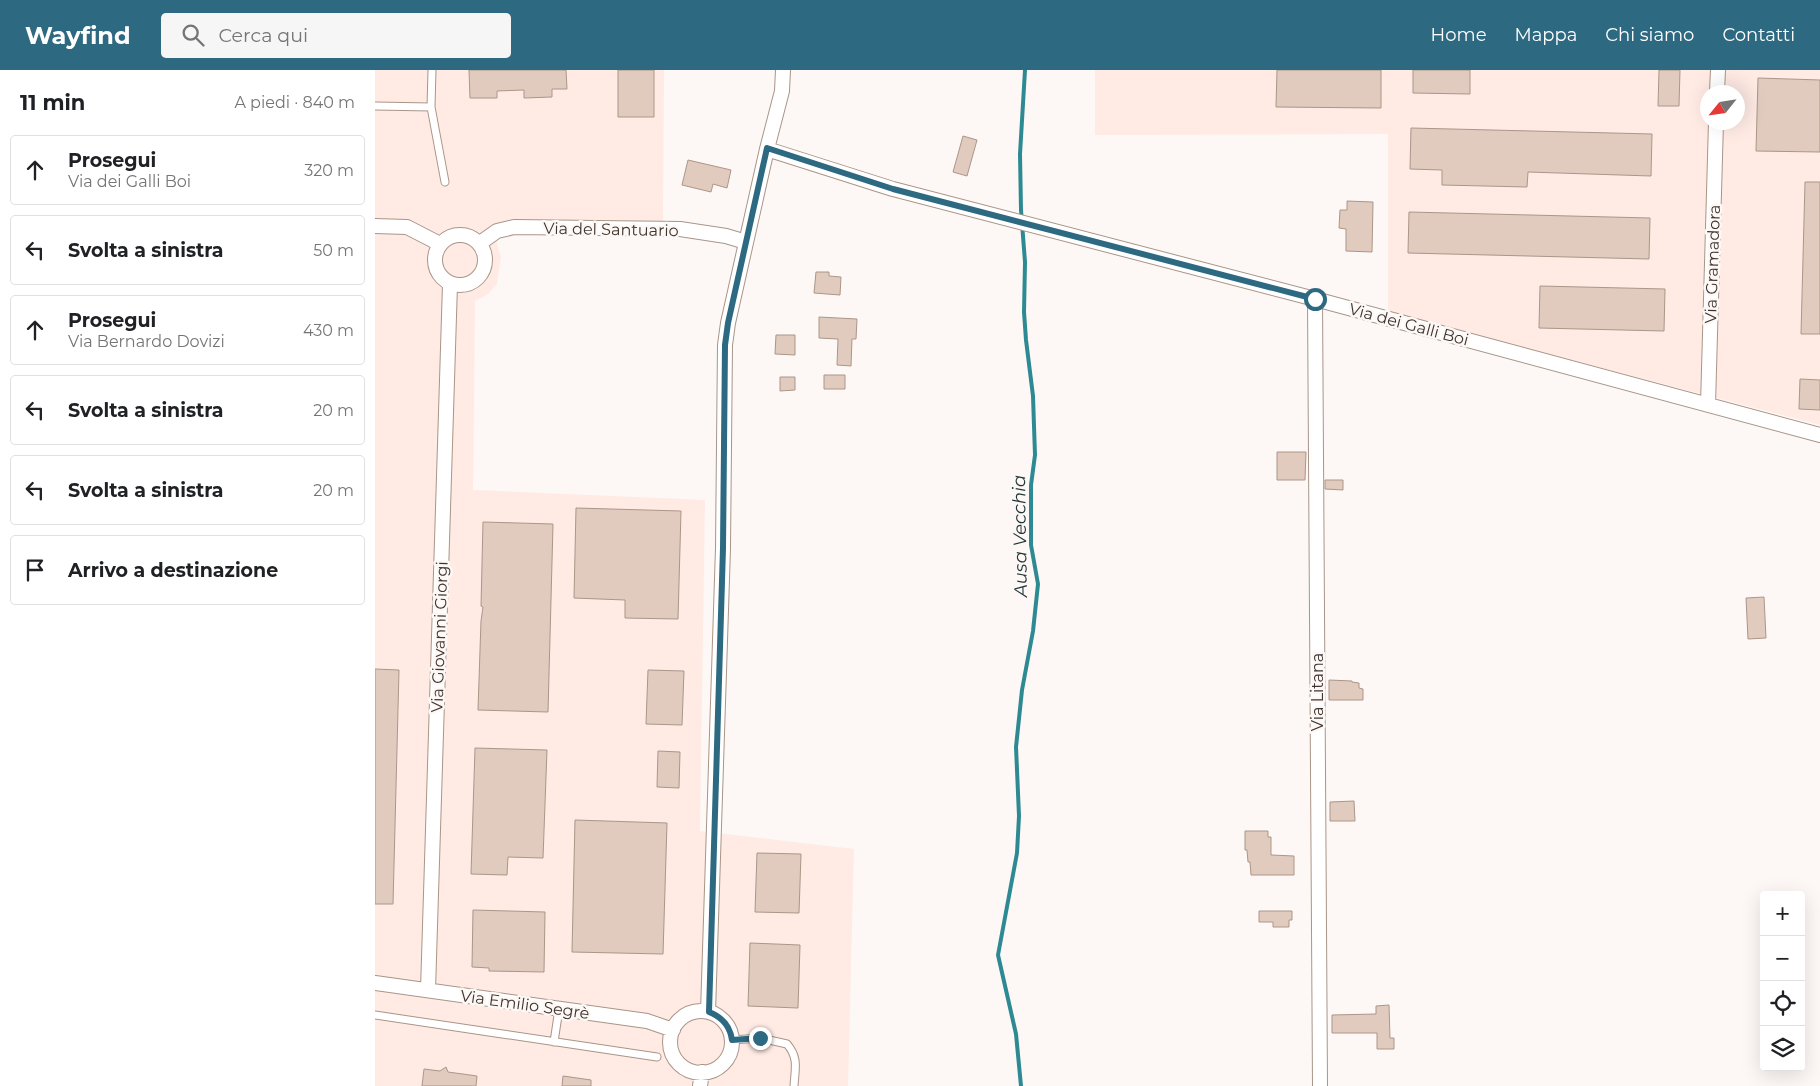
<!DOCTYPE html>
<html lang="it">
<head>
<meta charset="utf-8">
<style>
  :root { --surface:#fff; --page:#f6f6f6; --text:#202124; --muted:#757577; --line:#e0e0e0; --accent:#2d6981 }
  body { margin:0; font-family:Montserrat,sans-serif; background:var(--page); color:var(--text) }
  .controls { position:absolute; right:15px; bottom:15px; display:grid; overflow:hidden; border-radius:5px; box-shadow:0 5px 20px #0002 }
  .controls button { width:45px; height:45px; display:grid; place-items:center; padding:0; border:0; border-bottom:1px solid var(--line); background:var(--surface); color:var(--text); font:25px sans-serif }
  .compass { position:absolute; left:1325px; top:15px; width:45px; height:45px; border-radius:50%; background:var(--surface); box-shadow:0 5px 20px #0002; rotate:240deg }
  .stop { position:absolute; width:15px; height:15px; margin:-11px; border:4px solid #2d6981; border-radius:50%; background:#fff }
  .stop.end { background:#2d6981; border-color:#fff; box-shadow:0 1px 5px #0008 }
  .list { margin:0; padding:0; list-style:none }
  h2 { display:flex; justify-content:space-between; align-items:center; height:65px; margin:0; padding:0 20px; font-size:21px }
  h2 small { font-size:16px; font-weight:400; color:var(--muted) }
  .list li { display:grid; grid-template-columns:32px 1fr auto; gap:15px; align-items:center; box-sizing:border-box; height:70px; margin:0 10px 10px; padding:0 10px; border:1px solid var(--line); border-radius:5px }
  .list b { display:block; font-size:19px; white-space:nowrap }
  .list p { margin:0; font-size:16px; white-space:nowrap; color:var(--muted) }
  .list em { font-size:16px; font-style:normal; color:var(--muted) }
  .icon { flex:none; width:28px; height:28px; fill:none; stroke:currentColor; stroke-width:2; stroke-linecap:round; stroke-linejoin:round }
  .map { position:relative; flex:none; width:1445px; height:1016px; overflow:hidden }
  header { display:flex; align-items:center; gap:30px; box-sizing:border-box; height:70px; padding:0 25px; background:var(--accent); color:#fff }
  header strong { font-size:24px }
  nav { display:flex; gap:28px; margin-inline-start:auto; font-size:18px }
  .search { width:350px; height:45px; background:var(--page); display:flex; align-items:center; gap:12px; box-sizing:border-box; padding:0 18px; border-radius:5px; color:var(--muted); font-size:19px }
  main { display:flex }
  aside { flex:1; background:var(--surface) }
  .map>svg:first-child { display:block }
  .industrial { fill:#ffeae4; fill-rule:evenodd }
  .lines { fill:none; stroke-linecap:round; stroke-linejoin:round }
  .stream { stroke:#2d8a92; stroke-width:4 }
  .building { fill:#e1cbbe; stroke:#ab9689 }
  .service-casing { stroke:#a99588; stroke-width:9 }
  .minor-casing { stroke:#a99588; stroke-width:16 }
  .service { stroke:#fff; stroke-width:7 }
  .minor { stroke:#fff; stroke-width:14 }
  .route { stroke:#2d6981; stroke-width:6 }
  .labels { text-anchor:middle; stroke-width:5; stroke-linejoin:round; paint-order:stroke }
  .street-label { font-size:16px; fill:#3e3530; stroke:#fdf8f5 }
  .water-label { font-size:18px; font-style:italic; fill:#1d3335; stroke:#fdf8f5 }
</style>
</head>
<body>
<header>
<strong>Wayfind</strong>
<div class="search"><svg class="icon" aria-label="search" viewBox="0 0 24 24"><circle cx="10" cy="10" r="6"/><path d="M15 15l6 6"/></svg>Cerca qui</div>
<nav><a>Home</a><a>Mappa</a><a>Chi siamo</a><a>Contatti</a></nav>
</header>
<main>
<aside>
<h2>11 min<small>A piedi · 840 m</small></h2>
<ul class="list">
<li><svg class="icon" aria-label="ahead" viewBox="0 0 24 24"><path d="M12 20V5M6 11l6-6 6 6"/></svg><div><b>Prosegui</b><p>Via dei Galli Boi</p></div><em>320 m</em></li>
<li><svg class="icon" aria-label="left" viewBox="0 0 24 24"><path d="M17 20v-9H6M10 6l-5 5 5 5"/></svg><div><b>Svolta a sinistra</b></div><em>50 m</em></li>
<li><svg class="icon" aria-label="ahead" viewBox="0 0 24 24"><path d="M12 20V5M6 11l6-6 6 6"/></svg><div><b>Prosegui</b><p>Via Bernardo Dovizi</p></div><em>430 m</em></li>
<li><svg class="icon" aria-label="left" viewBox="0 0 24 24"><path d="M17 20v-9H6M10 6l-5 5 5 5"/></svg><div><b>Svolta a sinistra</b></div><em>20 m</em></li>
<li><svg class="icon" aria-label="left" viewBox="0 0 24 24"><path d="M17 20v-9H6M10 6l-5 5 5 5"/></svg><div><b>Svolta a sinistra</b></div><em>20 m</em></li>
<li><svg class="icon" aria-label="arrive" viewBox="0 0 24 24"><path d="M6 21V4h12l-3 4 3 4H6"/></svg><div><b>Arrivo a destinazione</b></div></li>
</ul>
</aside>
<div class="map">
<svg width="1445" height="1016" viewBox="0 0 1445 1016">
  <rect width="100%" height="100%" fill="#fdf8f5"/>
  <path class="industrial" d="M0,0H289L288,151L121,153L122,174L126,187L122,214L113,224L100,231L98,420L330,430L325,761L479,779L473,1016H0Z
    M720,0H1445V355L1013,242V64L720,65ZM1332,22H1362V52H1332Z"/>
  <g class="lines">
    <path class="stream" d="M646,1016L641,964L623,885L642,783L644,746L641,677L647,620L658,561L663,514L656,475V415L660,385L659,356L658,326L651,270L649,242L650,192L646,140L645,84L650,0"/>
  </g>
  <path class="building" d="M94,0H191L192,19H177V27L149,28V20L122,21V28H95Z
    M243,0H279V47H243Z
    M902,0H1006V38L901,37Z
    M1038,0H1095V24L1038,23Z
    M1284,0H1305L1304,36H1283Z
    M1383,8L1445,10V82L1381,81Z
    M1036,58L1277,64L1276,106L1153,102L1152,117L1067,115V100L1035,99Z
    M588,66L602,70L592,106L578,102Z
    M313,90L356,100L352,118L338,114L336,122L307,115Z
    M1430,112H1445V264H1426Z
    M972,131L998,132L997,182L971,181V159L964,158L965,140H972Z
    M1034,142L1275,148L1274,189L1033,183Z
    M441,202H454V206L466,207L465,225L439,223Z
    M1165,216L1290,219L1289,261L1164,258Z
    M444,247L482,249L481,269H477L476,296L462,295L463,269L444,268Z
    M401,265H420V285L400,284Z
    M449,305H470V319H449Z
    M405,307H420V320L405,321Z
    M1425,309L1445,310V340L1424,339Z
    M902,382H931L930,410H902Z
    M950,410H968V420L950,419Z
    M201,438L306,441L303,549L250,548V530L199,528Z
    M108,452L178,454L173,642L103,640L106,551L108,537L106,536Z
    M1389,527L1391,568L1373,569L1371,528Z
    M0,599L24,600L18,834H0Z
    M273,600L309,601L307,655L271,654Z
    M954,610L977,611V612L984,613V618L988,619V630H954Z
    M100,678L172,680L168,788L133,787L132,805L96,804Z
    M283,681L305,682L304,718L282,717Z
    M979,731L980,751H955V732Z
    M200,750L292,753L288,884L197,882Z
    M870,761H893V767H896V785L919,786V805H876L875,792H873L872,780H870Z
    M382,783L426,784L424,843L380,842Z
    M98,840L170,842L169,902L114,901V898L97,897Z
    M884,841H917V850H914V857H898V852H884Z
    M375,873L425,875L423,938L373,936Z
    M1014,935L1015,968H1019V979H1002V963H957V945L1001,944V936Z
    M71,997L73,1002L102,1006L101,1016H47L49,999L65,1001Z
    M188,1006L216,1010V1016H187Z"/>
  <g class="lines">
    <g class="service-casing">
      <path id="service" d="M57,0L56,37L70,112
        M0,36L56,37
        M0,945L282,987
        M357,970L385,968L412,974C424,988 420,999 419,1016
        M179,972L184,939"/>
    </g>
    <g class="minor-casing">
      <path id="minor" d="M1342,22L1343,0
        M392,79L518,119L940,229L1445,365
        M0,156L32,157L65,174
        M60 190a25 25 0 1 1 50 0a25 25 0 1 1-50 0Z
        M105,173L122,161L139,157L305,159L351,166L371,172
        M940,229L945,1016
        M1333,335L1341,52
        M0,913L272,951L298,960
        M53,920L75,214
        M295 972a31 31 0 1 1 62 0a31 31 0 1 1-62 0Z
        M333,942L348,478L350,275L353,253L392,79L407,21L408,0
        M325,1016L327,1002"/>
    </g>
    <use href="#service" class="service"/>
    <use href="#minor" class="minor"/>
  </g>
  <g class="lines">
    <path class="route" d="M385,968L357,970C355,956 347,947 334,942L348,478L350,275L353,253L392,78L518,119L940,229"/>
  </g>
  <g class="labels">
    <g class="street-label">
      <text transform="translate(236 159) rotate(1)" y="6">Via del Santuario</text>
      <text transform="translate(1337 194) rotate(-88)" y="6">Via Gramadora</text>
      <text transform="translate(1034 254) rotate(15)" y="6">Via dei Galli Boi</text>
      <text transform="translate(64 567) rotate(-88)" y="6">Via Giovanni Giorgi</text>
      <text transform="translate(942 622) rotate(-90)" y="6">Via Litana</text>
      <text transform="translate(150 934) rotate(8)" y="6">Via Emilio Segrè</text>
    </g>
    <g class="water-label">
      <text transform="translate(645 466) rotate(-91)" y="6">Ausa Vecchia</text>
    </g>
  </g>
</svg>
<div class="controls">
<button>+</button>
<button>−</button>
<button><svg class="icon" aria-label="locate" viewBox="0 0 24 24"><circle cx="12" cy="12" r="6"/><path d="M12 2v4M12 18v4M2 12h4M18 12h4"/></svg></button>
<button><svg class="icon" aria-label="layers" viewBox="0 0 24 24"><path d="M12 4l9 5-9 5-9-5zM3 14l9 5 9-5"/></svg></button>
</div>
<svg class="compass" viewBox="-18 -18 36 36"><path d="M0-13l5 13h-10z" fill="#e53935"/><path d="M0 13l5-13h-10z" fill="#757577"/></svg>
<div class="stop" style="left:940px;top:229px"></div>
<div class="stop end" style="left:385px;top:968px"></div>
</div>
</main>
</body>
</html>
